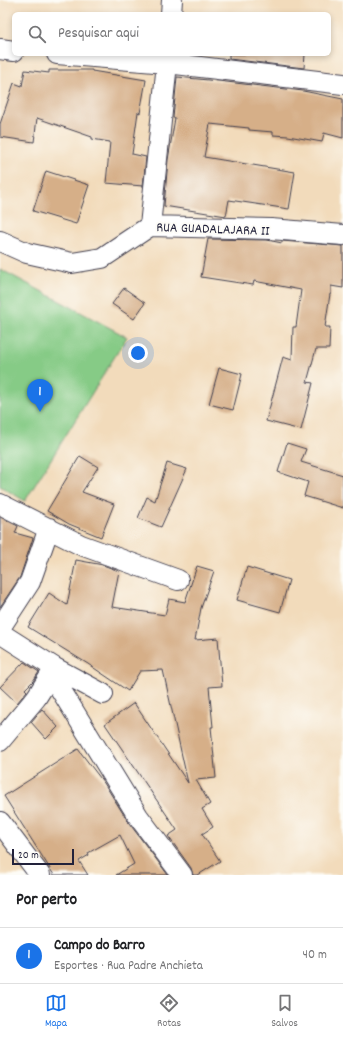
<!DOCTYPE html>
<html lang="pt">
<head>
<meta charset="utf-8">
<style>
  :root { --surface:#fff; --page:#f2f2f2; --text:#202124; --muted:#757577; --line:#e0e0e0; --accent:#1a73e8 }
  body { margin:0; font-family:Dekko,sans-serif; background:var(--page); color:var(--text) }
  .scale { position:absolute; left:12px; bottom:10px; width:62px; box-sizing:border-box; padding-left:4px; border:2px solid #22223b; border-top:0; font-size:11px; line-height:14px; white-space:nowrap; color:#22223b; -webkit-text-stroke:3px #fdfcf7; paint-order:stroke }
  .you { position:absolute; left:138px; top:353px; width:14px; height:14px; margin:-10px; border:3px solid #fff; border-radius:50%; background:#1a73e8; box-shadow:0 0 0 6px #1a73e833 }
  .badge { display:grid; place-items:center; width:26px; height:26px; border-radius:50%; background:var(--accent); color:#fff; font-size:13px; font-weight:700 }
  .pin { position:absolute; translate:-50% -33px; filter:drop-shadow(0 1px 2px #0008) }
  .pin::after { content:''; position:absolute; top:21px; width:14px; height:12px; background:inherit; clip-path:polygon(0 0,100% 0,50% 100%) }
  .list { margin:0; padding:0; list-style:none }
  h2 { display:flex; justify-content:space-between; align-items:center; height:52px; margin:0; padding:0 16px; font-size:17px }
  h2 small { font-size:13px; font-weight:400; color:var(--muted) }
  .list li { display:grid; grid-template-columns:26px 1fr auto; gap:12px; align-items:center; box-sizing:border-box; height:56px; padding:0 16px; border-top:1px solid var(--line) }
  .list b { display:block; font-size:15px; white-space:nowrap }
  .list p { margin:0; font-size:13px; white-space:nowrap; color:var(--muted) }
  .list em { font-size:13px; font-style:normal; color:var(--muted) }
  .icon { flex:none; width:22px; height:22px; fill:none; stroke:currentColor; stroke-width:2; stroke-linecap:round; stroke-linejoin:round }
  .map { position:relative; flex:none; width:343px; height:875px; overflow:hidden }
  .search { position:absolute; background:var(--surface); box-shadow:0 2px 6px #0003; left:12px; right:12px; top:12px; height:44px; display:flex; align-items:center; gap:10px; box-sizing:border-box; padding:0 14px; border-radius:6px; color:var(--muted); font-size:15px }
  .sheet { height:108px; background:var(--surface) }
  nav { display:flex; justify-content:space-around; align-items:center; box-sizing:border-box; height:56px; border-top:1px solid var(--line); background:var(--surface); font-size:11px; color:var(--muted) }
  nav a { display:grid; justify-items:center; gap:2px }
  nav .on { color:var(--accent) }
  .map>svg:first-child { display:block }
  .green { fill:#86cb86; stroke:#547660 }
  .building { fill:#d6af88 }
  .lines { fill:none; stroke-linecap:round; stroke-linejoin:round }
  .street-casing { stroke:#413e4e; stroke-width:22 }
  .street { stroke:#fff; stroke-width:20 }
  .labels { text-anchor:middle; stroke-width:4; stroke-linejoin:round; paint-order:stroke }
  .street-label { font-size:14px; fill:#22223b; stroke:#fdfcf7 }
</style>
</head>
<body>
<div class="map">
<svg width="343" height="875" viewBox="0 0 343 875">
  <rect width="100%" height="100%" fill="#fdfcf7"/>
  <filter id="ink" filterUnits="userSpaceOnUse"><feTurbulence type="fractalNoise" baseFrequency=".025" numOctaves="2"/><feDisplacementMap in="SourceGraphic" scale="8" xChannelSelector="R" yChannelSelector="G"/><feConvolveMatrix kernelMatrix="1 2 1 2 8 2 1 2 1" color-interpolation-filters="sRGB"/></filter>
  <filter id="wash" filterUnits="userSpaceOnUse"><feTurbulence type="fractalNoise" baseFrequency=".012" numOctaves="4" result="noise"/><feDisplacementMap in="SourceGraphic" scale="16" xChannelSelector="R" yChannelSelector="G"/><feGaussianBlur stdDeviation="0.9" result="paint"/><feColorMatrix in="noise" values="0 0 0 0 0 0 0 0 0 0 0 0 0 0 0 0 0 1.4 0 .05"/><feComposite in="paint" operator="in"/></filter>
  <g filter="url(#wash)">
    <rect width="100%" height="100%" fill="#f2dbbb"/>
    <path class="green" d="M0,269L127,337L25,501L0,486Z"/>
    <g id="blocks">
      <path class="building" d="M229,54H305L304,68L229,59Z
        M25,70L49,73V70H92V71L146,80L140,113L138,112L132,154L146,157L143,186L106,183L110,142L92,139V137L37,118L34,142L0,137V124L14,83L22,86Z
        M177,77L218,81L303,91L343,99V138L324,133L322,142L288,136L273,135V132L249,130V128L210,124L204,157L295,172L289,209L229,200L226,216L164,206L168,160L175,118H173Z
        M46,171L89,185L76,224L33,211Z
        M208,239L267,240L282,243V241L343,246V288L331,286V294H330L325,327H330L329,349H316L307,382L313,383L301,430L266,421L283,357L292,360L293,327H296L301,290L254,281L253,285L201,277Z
        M124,288L145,303L134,319L112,304Z
        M219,368L242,374L233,410L209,404Z
        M287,443L306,449L301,462L343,475V508L304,496L308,482L278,472Z
        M80,456L98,467L82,492L114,504L101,537L69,524L47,511Z
        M167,463L187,469L161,527L138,518L147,497L155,501Z
        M0,517L18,526L15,533L33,538L20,577L0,607Z
        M76,560L103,565L119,571L112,607L165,615L169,599L185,602L197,566L214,571L201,608L195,640L218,638L222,686L209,687L213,727H211L216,778L196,780L210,804L202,809L213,827L202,834L220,861L198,875H193L191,868L168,836L177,830L105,724L134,703L188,783L163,670L140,671L128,691L88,664L28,627L49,593L67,605Z
        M247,567L289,580L280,612L237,600Z
        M24,662L39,672L33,681L25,689L27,691L17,703L0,687Z
        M42,709L58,727L46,739L31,722Z
        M78,749L104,783L129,823L168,875H116L134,864L120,835L88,853L89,855L79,861L88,875H54L4,796Z"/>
    </g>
  </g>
  <g filter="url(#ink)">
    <use href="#blocks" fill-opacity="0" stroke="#413e4e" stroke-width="1"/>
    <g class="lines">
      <g class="street-casing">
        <path id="street" d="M171,14L172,0
          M0,49L14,51
          M57,54L167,63L343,84
          M150,226L168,54
          M0,241L27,253L72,263L102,258L150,226L271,229L343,235
          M0,504L81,545L178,580
          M0,628L30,582L49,528
          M0,633L55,668L103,694
          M51,674L138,816L182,875
          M0,741L36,698L55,668
          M0,822L40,875"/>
      </g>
      <use href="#street" class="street"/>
    </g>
  </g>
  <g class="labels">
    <g class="street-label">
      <text transform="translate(213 228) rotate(2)" y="5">RUA GUADALAJARA II</text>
    </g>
  </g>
</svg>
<div class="scale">20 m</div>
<div class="you"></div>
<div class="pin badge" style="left:40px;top:412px">1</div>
<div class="search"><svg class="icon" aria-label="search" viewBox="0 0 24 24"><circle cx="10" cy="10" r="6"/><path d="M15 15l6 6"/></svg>Pesquisar aqui</div>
</div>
<section class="sheet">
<h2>Por perto<small></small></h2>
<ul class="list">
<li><span class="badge">1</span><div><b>Campo do Barro</b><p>Esportes · Rua Padre Anchieta</p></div><em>40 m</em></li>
</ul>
</section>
<nav>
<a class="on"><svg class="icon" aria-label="map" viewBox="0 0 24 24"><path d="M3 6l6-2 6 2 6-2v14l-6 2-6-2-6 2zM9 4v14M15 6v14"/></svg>Mapa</a>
<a><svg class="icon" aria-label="directions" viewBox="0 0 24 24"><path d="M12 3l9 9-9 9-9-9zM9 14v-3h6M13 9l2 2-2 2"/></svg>Rotas</a>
<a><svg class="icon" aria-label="saved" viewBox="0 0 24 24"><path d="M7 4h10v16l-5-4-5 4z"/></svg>Salvos</a>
</nav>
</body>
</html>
